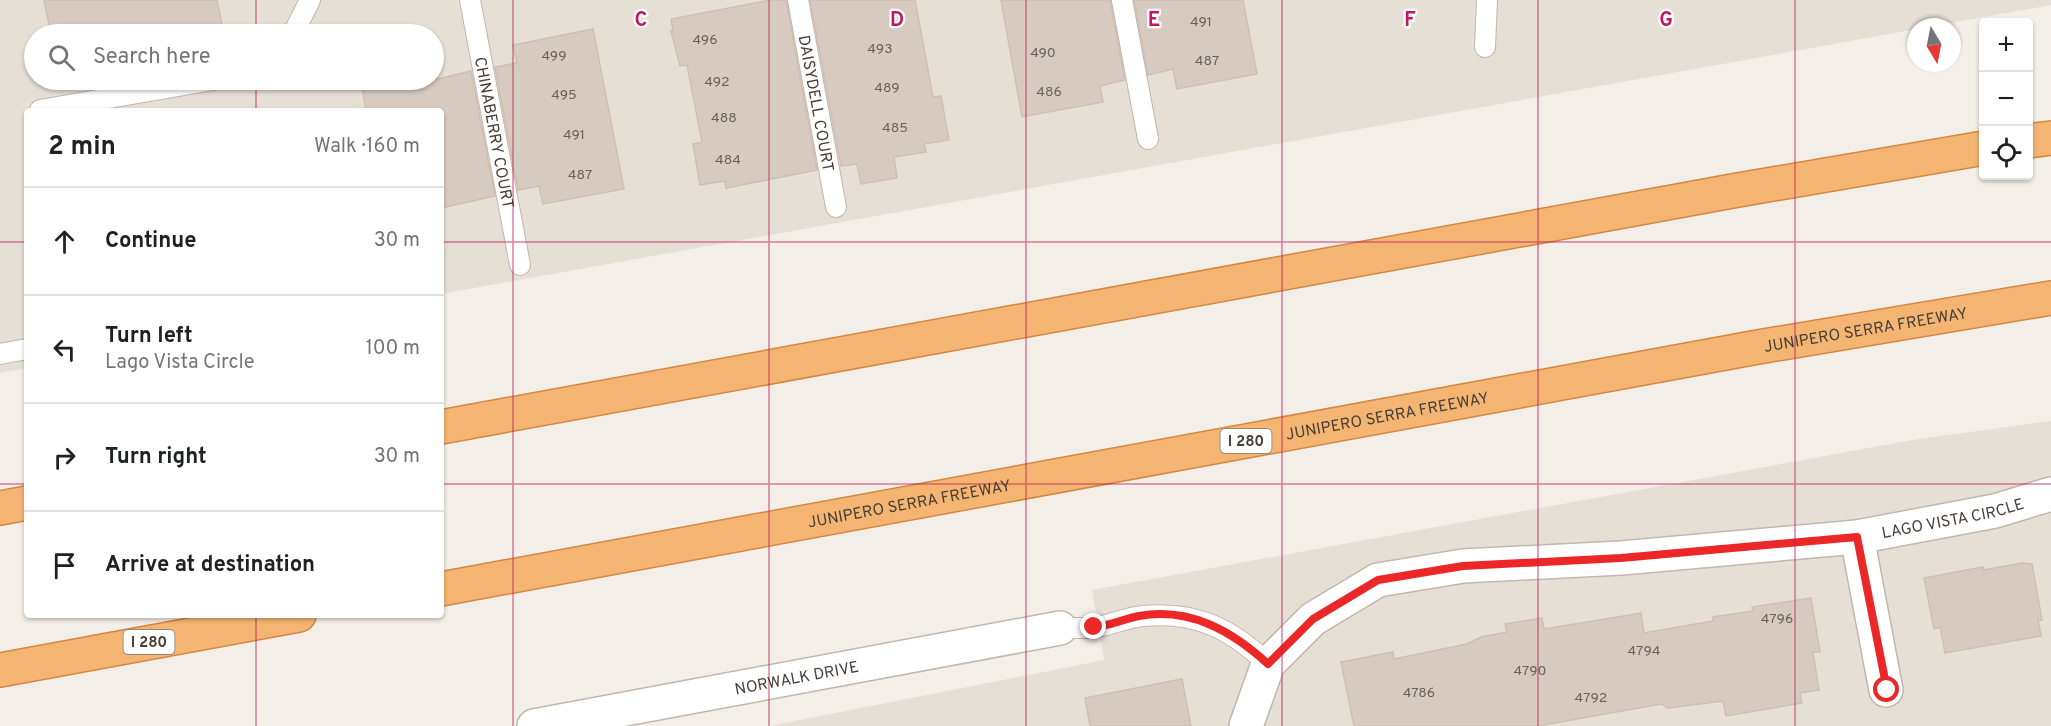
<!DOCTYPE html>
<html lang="en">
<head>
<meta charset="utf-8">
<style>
  :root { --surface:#fff; --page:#f6f6f6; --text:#202124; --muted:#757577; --line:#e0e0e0 }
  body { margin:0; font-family:Overpass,sans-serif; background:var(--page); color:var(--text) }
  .controls { position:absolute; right:18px; top:18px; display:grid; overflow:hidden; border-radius:6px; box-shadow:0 2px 4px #0004 }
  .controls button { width:54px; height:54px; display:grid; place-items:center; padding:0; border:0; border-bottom:2px solid var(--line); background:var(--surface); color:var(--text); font:30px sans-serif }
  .compass { position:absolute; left:1907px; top:18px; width:54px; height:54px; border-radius:50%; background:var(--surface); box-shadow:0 2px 4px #0004; rotate:170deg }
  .stop { position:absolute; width:18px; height:18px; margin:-14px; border:4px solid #eb2727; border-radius:50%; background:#fff }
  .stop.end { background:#eb2727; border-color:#fff; box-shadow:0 2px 6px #0008 }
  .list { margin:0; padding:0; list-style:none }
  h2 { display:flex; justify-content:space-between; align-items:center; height:78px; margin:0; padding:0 24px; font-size:26px }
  h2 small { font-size:20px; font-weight:400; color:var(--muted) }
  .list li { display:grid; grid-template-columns:39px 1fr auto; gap:18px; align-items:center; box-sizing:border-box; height:108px; padding:0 24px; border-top:2px solid var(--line) }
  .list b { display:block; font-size:22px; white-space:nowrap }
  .list p { margin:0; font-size:20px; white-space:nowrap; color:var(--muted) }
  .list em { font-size:20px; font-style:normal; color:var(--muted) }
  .icon { flex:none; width:33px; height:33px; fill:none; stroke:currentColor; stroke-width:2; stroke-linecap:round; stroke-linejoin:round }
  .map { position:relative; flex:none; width:2051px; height:726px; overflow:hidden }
  .search { position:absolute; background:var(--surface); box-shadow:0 2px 4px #0004; left:24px; top:24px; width:420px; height:66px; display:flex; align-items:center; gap:15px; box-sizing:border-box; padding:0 21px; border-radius:33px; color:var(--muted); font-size:22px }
  .panel { position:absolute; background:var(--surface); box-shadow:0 2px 4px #0004; left:24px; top:108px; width:420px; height:510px; border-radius:6px }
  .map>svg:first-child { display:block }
  .residential { fill:#e6dfd6; fill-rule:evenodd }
  .building { fill:#d7cbc1; stroke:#cebfb2; stroke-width:1.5 }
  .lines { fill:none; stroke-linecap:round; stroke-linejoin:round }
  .service-casing { stroke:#c1b7ae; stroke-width:22 }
  .minor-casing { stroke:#c1b7ae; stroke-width:36 }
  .motorway-casing { stroke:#d38842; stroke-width:36 }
  .service { stroke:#fff; stroke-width:20 }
  .minor { stroke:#fff; stroke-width:33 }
  .motorway { stroke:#f4b572; stroke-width:33 }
  .route { stroke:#eb2727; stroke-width:8 }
  .grid { fill:none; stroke:#c2185b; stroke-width:1.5; stroke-opacity:0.55 }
  .labels { text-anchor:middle; stroke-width:4.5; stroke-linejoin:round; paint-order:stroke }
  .number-label { font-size:14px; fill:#6a615a }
  .shield { fill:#fff; stroke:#7e7873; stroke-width:1.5 }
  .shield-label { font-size:15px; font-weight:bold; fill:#463e37 }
  .street-label { font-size:16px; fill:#463e37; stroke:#fff }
  .grid-label { font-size:20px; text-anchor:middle; font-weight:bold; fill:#c2185b; stroke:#fff; stroke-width:4.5; stroke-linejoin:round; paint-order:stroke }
</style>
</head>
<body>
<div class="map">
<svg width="2051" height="726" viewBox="0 0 2051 726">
  <rect width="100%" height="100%" fill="#f3eee8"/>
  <path class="residential" d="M0,0H2051V5L441,294V111H27V368L0,373ZM34,34H434V80H34Z
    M2051,421V726H770L1104,660L1092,590L1912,440Z"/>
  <path class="building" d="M44,0H217L224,34H51Z
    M770,0H786L817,170L726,188L725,181L700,185L693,144L702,142L687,65L680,66L671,31L673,30L671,19Z
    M810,0H915L933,97L941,96L949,140L924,144L926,152L894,157L897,178L861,184L857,164L841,166Z
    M1001,0H1110L1125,80L1100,86L1103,102L1022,117Z
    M1134,0H1243L1257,74L1177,89L1173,69L1148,75Z
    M593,29L624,189L543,204L539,186L518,190L495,67L517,63L513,45Z
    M471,71L495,196L441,208V111H366L361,80H434Z
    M2022,563L2032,564L2042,620H2038L2041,636L1945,653L1940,627L1934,629L1924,578L1983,567V570Z
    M1811,598L1820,652H1813L1819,690L1800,693L1802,703L1726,716L1723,701L1668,708L1661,704L1538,726H1354L1341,662L1393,652L1394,659L1467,644L1481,637L1507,632L1505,624L1542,618L1544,629L1641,613L1644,633L1713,621V617L1753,611L1752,607Z
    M1182,679L1191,726H1090L1085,698Z"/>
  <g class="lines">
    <g class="service-casing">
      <g id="service">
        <path id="s1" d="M470,0L520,265"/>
        <path id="s2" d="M798,0L836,207"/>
        <path d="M1122,0L1148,139"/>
        <path d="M293,34L310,0"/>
        <path d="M1485,47L1487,0"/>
        <path d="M40,110L213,80"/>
        <path d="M0,354L27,349"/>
        <path d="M1060,628C1074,628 1089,629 1102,626C1115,623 1129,617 1143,616C1196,611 1230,628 1268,664"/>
      </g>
    </g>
    <g class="minor-casing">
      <g id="minor">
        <path d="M1857,537L1886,690"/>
        <path id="s3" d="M534,726L1060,628"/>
        <path id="s4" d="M1246,726L1268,664L1313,619L1378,580L1463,566L1621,558L1857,537L1995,511L2051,494"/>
      </g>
    </g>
    <g class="motorway-casing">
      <g id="motorway">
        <path d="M2028,141L2051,138"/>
        <path d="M441,427L1738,190L1984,148"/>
        <path d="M0,508L27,503"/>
        <path id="s5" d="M441,589L1758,347L2051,298"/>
        <path d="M0,670L299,615"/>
      </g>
    </g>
    <use href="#service" class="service"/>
    <use href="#minor" class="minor"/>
    <use href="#motorway" class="motorway"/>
  </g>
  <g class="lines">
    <path class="route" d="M1094,627C1109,626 1124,619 1139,616C1190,607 1232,631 1268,664L1313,619L1378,580L1463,566L1621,558L1857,537L1887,690"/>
  </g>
  <path class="grid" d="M256,0V34M513,0V726M769,0V726M1026,0V726M1282,0V726M1538,0V726M1795,0V726M256,80V111M0,242H27M441,242H2051M0,484H27M441,484H2051M256,615V726"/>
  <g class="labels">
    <g class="number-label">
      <text x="1201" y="26">491</text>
      <text x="705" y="44">496</text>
      <text x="880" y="53">493</text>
      <text x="1043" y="57">490</text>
      <text x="554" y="60">499</text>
      <text x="1207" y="65">487</text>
      <text x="717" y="86">492</text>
      <text x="887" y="92">489</text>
      <text x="1049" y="96">486</text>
      <text x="564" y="99">495</text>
      <text x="724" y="122">488</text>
      <text x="895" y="132">485</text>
      <text x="574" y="139">491</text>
      <text x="728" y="164">484</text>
      <text x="580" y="179">487</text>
      <text x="1777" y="623">4796</text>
      <text x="1644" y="655">4794</text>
      <text x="1530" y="675">4790</text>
      <text x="1419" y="697">4786</text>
      <text x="1591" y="702">4792</text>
    </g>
    <g class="shield">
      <rect x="1220.5" y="429" width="51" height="24" rx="4.5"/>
      <rect x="123.5" y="630" width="51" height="24" rx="4.5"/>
    </g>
    <g class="shield-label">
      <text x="1246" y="446">I 280</text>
      <text x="149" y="647">I 280</text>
    </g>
    <g class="street-label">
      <text dy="6" stroke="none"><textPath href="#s2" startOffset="105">DAISYDELL COURT</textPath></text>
      <text dy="6" stroke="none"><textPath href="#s1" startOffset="135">CHINABERRY COURT</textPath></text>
      <text dy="6" stroke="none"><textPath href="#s5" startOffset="1448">JUNIPERO SERRA FREEWAY</textPath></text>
      <text dy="6" stroke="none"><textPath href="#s5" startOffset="962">JUNIPERO SERRA FREEWAY</textPath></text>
      <text dy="6" stroke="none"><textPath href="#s5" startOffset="476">JUNIPERO SERRA FREEWAY</textPath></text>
      <text dy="6" stroke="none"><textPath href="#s4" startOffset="784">LAGO VISTA CIRCLE</textPath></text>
      <text dy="6" stroke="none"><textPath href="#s3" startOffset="267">NORWALK DRIVE</textPath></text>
    </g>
  </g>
  <g class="grid-label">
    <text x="641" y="26">C</text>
    <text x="897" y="26">D</text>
    <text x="1154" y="26">E</text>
    <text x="1410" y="26">F</text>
    <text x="1666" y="26">G</text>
  </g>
</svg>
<div class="controls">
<button>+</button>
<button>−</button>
<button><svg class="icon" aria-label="locate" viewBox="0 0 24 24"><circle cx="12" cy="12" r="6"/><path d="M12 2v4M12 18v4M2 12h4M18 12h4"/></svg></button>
</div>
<svg class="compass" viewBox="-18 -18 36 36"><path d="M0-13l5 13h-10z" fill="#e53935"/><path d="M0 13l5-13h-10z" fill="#757577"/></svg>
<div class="stop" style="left:1887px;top:690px"></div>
<div class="stop end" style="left:1094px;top:627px"></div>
<div class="search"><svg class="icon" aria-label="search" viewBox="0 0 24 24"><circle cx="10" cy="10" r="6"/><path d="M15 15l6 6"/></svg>Search here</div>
<section class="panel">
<h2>2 min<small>Walk · 160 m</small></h2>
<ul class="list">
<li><svg class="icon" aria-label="ahead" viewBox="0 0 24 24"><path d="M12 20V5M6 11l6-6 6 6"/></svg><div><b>Continue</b></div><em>30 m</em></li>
<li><svg class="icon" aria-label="left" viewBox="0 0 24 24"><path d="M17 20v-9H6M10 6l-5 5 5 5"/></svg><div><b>Turn left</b><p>Lago Vista Circle</p></div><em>100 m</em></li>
<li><svg class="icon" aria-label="right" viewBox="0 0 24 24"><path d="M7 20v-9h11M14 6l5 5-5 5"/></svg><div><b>Turn right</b></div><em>30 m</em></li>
<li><svg class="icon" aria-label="arrive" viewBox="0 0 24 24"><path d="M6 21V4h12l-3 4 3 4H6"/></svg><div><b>Arrive at destination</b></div></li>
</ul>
</section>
</div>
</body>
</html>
